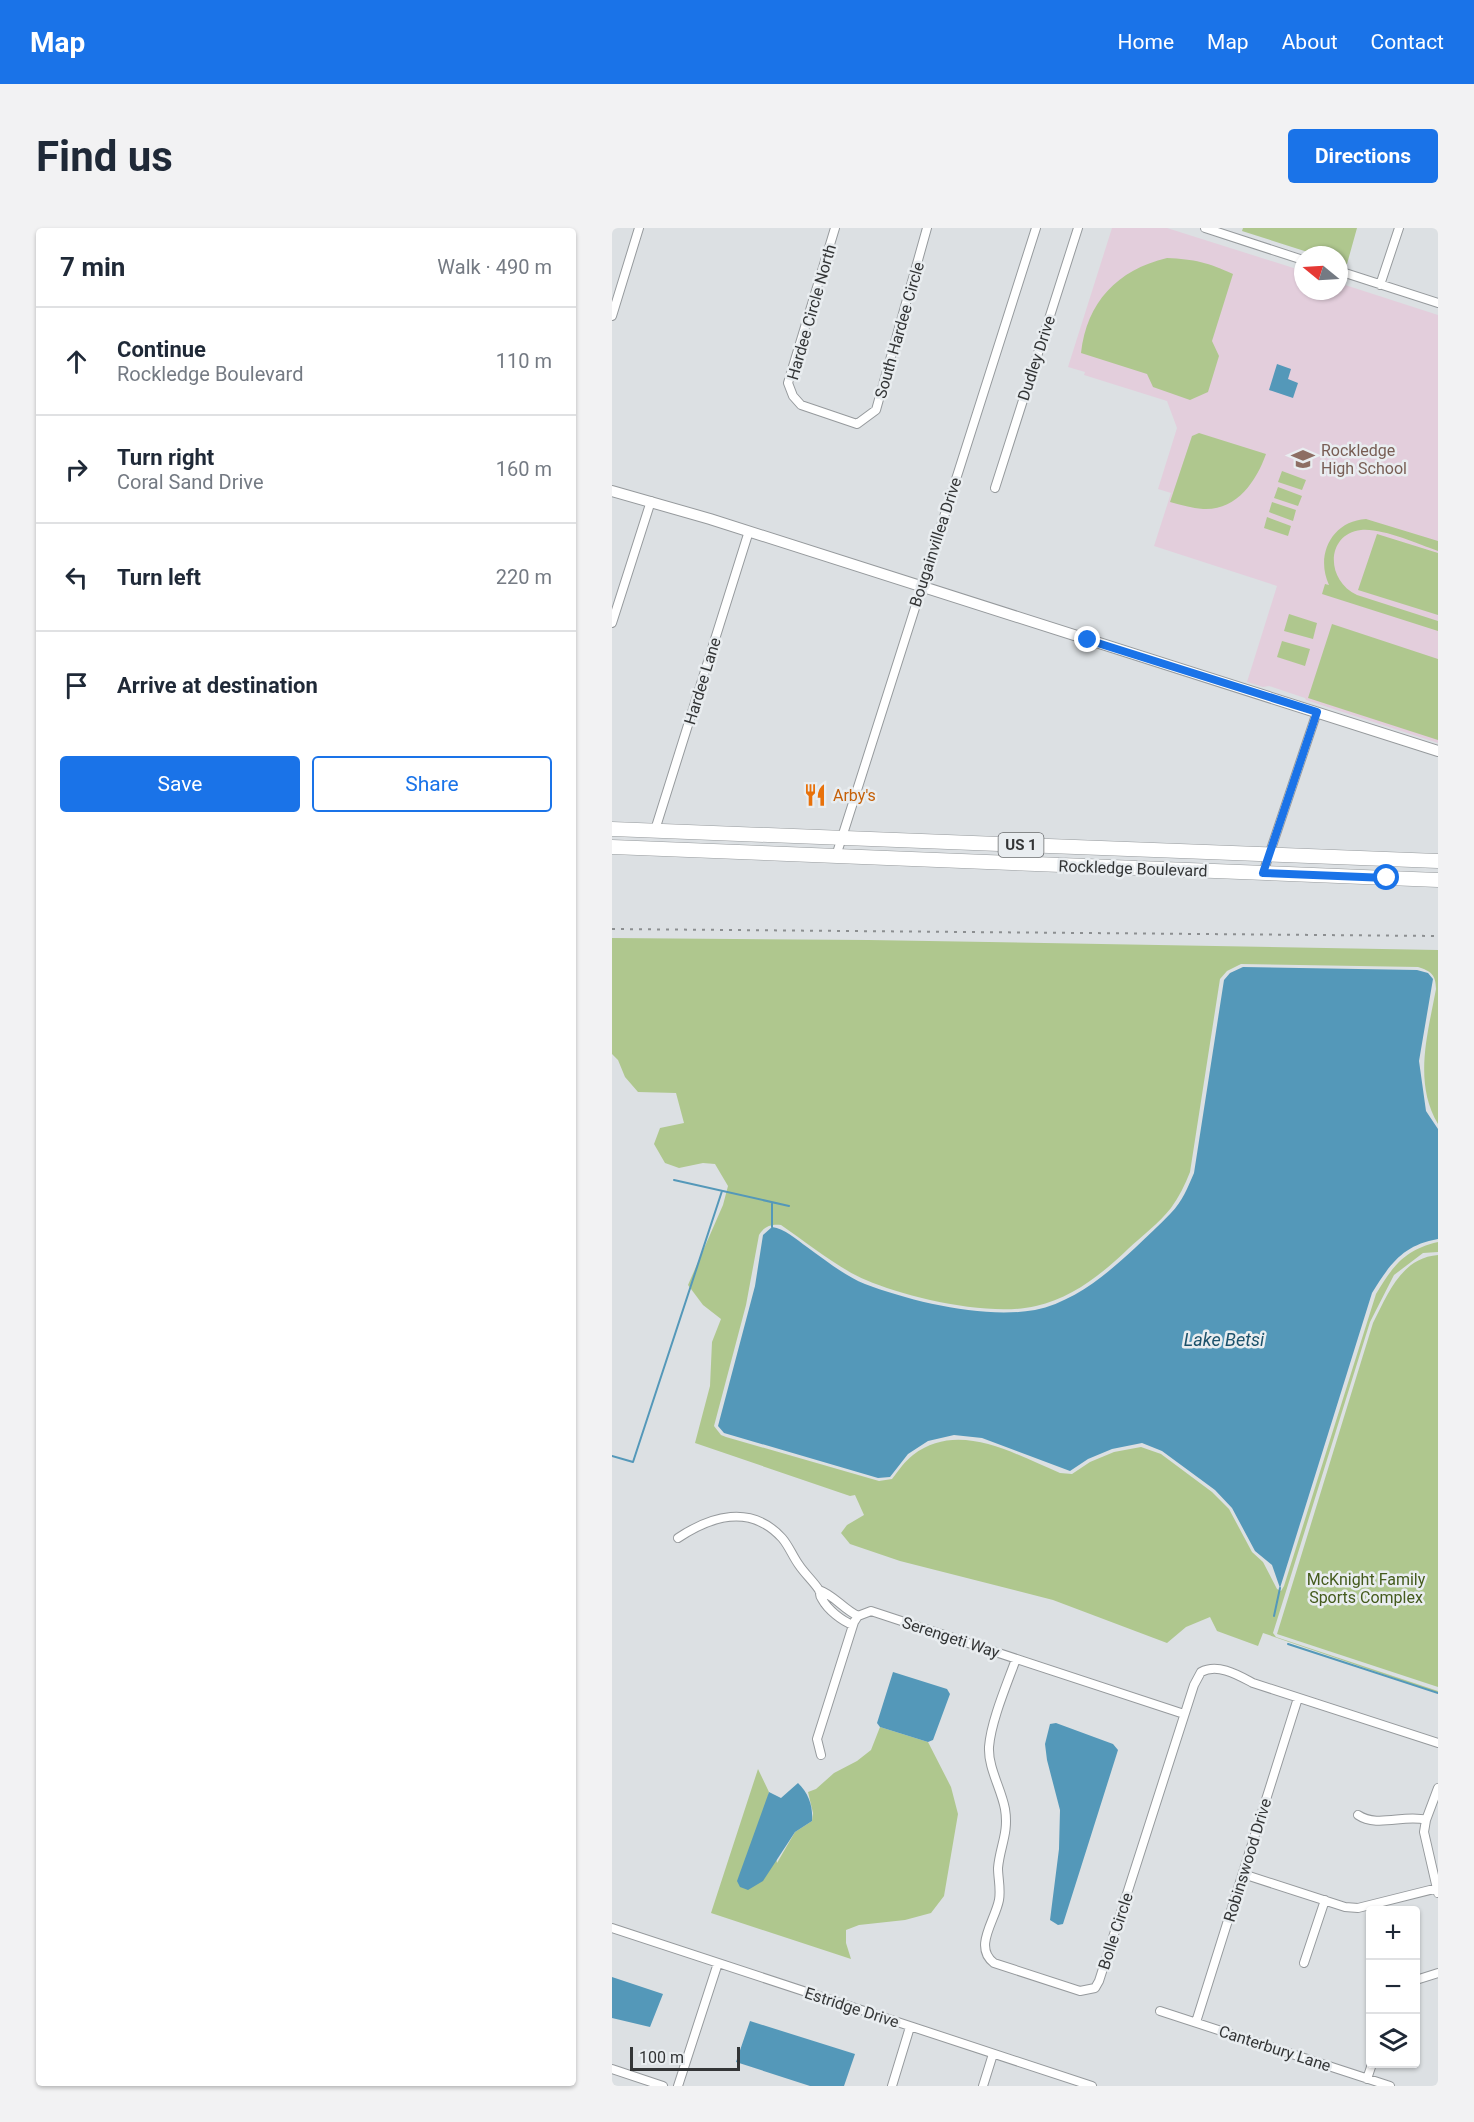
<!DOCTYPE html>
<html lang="en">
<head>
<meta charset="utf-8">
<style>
  :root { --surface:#fff; --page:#f2f2f3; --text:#1f2937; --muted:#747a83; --line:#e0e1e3; --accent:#1a73e8 }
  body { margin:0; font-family:Roboto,sans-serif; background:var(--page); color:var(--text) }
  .controls { position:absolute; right:18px; bottom:18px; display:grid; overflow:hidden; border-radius:6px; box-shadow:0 2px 4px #0004 }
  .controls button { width:54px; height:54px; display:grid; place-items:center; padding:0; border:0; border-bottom:2px solid var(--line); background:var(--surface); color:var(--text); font:30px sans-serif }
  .compass { position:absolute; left:682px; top:18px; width:54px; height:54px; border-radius:50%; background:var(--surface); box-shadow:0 2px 4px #0004; rotate:288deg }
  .scale { position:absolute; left:18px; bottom:15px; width:110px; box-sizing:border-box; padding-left:6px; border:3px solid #333536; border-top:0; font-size:16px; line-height:21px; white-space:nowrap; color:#333536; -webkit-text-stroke:4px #e9edf0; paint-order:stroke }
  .stop { position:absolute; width:18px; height:18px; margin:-14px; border:4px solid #1a73e8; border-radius:50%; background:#fff }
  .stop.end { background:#1a73e8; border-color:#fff; box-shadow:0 2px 6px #0008 }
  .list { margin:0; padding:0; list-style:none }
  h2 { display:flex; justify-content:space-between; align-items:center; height:78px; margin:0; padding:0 24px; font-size:26px }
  h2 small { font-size:20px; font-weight:400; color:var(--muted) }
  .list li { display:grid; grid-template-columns:39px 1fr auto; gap:18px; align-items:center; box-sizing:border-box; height:108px; padding:0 24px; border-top:2px solid var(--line) }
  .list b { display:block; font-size:22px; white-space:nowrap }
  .list p { margin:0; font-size:20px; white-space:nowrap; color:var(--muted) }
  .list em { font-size:20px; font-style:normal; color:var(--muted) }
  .actions { display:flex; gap:12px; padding:18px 24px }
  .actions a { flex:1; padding:14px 0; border:2px solid var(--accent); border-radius:6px; text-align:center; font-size:21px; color:var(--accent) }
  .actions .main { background:var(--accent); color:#fff }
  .icon { flex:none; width:33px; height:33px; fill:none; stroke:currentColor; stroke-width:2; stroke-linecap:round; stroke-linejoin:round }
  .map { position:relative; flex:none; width:826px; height:1858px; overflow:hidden; border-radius:6px }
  header { display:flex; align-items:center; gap:36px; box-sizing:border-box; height:84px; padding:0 30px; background:var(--accent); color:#fff }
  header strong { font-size:28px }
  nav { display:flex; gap:33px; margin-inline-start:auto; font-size:21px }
  .intro { display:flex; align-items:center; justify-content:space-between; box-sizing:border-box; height:144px; padding:0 36px }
  h1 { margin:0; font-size:42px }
  .button { padding:15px 27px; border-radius:6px; background:var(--accent); color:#fff; font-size:21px; font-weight:700 }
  main { display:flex; gap:36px; padding:0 36px }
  aside { flex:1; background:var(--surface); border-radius:6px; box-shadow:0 2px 4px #0004 }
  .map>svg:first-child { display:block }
  .education { fill:#e3cedc }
  .green { fill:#afc78e }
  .water { fill:#5498b9 }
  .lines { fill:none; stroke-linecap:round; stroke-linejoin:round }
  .stream { stroke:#5498b9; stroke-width:2 }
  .minor-casing { stroke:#969a9d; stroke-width:10 }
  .tertiary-casing { stroke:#969a9d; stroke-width:12 }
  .primary-casing { stroke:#969a9d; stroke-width:15 }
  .minor { stroke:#fff; stroke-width:8 }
  .tertiary { stroke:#fff; stroke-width:10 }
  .primary { stroke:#fff; stroke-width:14 }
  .rail { stroke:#8c8f91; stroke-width:2; stroke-dasharray:3 6; stroke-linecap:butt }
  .route { stroke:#1a73e8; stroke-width:8 }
  .labels { text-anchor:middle; stroke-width:5; stroke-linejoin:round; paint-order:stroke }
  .shield { fill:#e9edf0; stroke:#6a6c6e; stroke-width:1.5 }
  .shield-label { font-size:15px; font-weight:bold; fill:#333536 }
  .street-label { font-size:16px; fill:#333536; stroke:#e9edf0 }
  .education-label { font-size:16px; fill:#785e54; stroke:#e9edf0; text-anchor:start }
  .food-label { font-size:16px; fill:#c56008; stroke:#e9edf0; text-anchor:start }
  .park-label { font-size:16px; fill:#445b1d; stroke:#e9edf0 }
  .water-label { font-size:18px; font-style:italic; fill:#1c526b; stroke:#e9edf0 }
</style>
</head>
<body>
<header>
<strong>Map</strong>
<nav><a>Home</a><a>Map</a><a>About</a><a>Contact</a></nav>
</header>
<div class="intro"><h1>Find us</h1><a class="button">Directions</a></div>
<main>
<aside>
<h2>7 min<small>Walk · 490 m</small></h2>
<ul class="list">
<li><svg class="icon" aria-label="ahead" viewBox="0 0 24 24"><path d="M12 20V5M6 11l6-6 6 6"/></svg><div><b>Continue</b><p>Rockledge Boulevard</p></div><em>110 m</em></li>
<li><svg class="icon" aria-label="right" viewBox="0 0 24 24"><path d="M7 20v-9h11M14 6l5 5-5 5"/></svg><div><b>Turn right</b><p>Coral Sand Drive</p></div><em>160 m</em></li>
<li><svg class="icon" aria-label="left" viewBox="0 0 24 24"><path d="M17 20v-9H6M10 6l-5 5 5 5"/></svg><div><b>Turn left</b></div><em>220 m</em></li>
<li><svg class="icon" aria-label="arrive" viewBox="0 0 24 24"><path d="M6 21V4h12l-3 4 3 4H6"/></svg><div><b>Arrive at destination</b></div></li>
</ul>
<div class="actions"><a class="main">Save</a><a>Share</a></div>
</aside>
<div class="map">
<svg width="826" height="1858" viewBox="0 0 826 1858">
  <rect width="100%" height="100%" fill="#dce0e3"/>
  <path class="education" d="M500,0H555L691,43V63H727V55L826,87V515L694,472L693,470L657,458L651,459L635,454L665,358L542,318L559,265L546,261L565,200L555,173L472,147L473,144L456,139Z"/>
  <path class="green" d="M631,0H745L735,36L727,34V27H705L630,3Z
    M555,30C582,31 597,35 621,46L600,113L607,128L596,164L578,172L541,159L535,146L469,125C475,74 505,42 555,30Z
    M587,205L654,226C644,254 624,283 591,281C580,280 569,277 558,274L580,208Z
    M670,243L694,252L690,262L666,254Z
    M666,259L690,268L686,278L662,270Z
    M660,274L684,282L681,293L657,284Z
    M655,289L679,298L676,308L652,300Z
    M754,291L826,313V323C805,316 771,300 749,302C714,306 713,352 745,367L826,393V403L710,366L713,356L717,357C703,327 720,293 754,291Z
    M765,306L826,325V387L746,362Z
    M677,386L705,395L701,411L672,403Z
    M720,396L826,431V512L696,470Z
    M670,413L698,421L693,438L665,429Z
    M0,710L257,712L826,722V896C801,854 816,805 824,761C824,747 819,743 806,739L629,736L615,743L608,751L578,944C573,957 567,969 559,980C547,995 530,1008 516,1021C490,1046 460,1070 424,1078C379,1089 295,1070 254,1052C227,1041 194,1014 169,997C160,996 152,998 147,1007L134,1077L102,1198L109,1207L114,1209L267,1253L280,1251C286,1243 293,1233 301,1227C347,1192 402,1226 448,1245L460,1246L478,1234L502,1224L529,1219L549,1226L600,1264L617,1281L640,1324L651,1334L665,1361L669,1363L672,1358L764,1066C781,1038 792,1022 826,1014V1024L811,1025L782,1047L758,1094L661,1405L664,1409L826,1463V1465L651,1405L646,1418L605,1403L598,1389L574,1399L555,1415L441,1372L288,1333L238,1316L229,1305L235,1297L252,1287L243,1267L238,1268L83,1215L98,1158L100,1114L109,1091L91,1077L76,1057L111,977L116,958L103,936L91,935L67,940L53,935L42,916L48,900L72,895L64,865L26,864L13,849L6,832L0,826Z
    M826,1027V1459L665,1406L761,1095C776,1066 789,1030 826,1027Z
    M268,1499L316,1514L339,1559L346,1586L332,1668L319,1685L293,1692L247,1697L234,1702V1715L239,1731L99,1685L146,1541L157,1564L155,1572L165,1635L183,1604L200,1593L201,1585L196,1564L204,1561L222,1545L245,1533L259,1522Z"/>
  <path class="water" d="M665,136L679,141L676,151L686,155L681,170L657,162Z
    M631,739L805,742L816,745L821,751L807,833L814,883L826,901V1011C791,1017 778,1036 760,1065L668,1360L660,1337L643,1323L620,1280L603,1262L550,1223L530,1215L500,1221L476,1231L458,1243L370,1210L342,1207L316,1213L296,1226L278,1249L266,1250L112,1205L106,1198L143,1058L151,1007L160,999C173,1001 184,1011 195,1019C213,1032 233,1048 253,1056C301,1074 372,1091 423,1082C462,1074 495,1046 523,1020C535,1008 548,997 559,985C570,974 576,959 582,945L612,752L618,745Z
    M281,1444L335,1461L338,1466L321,1512L316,1514L268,1499L265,1495Z
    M444,1495L501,1516L506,1522L451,1696L446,1697L438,1692L447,1621L448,1582L435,1532L433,1516L438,1496Z
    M186,1555C197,1566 201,1578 200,1593L183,1604L151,1653L136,1662L128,1659L125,1653L157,1564L169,1570Z
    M0,1749L51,1766L38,1799L0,1790Z
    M138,1793L243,1826L232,1858H198L124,1834Z"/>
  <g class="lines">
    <path class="stream" d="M62,952L177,978
      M160,999V975
      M0,1228L21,1234L110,963
      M662,1388L668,1360
      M676,1416L826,1465"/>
    <g class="minor-casing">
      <path id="minor" d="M223,0L176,155L181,168L189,177L245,196L264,182L315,0
        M593,0L691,32
        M727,43L826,75
        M768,57L787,0
        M0,88L27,0
        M383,260L466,0
        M0,395L39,273
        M43,602L137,303
        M224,628L424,0
        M651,645L705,484
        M66,1310C99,1288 139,1276 170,1310C177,1318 181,1329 187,1337C193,1346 202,1354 207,1362C210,1368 206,1365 210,1371C216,1382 230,1393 241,1397
        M207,1362C222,1367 231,1381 246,1388
        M404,1431C395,1456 379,1493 377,1519C376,1540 389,1560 393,1581C397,1605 388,1618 386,1640C386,1650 389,1661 387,1672C383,1693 361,1719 382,1735L468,1763L483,1760L487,1753L582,1457L589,1444C606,1435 626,1447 641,1455L826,1515
        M209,1527L205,1511L242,1394L246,1388L259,1383L572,1486
        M746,1587C765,1600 793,1586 814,1592
        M631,1646L733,1679L746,1680L826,1660
        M826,1665L812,1604L814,1592L826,1560
        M0,1700L480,1858
        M692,1735L713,1672
        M804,1752L826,1745
        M548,1783L778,1858
        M584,1794L686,1470
        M0,1841L51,1858
        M755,1851L760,1836
        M66,1858L106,1735
        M280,1858L298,1799
        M371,1858L381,1826"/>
    </g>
    <g class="tertiary-casing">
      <path id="tertiary" d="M0,263L98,291L826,523"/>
    </g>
    <g class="primary-casing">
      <path id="primary" d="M0,601L826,633
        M0,619L826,652"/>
    </g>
    <use href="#minor" class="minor"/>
    <use href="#tertiary" class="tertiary"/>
    <use href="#primary" class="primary"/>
    <path class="rail" d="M0,701L826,708"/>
  </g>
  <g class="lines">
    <path class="route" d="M476,412L705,484L651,645L775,650"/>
  </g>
  <defs>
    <g id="school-bare" transform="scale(1.8)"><path d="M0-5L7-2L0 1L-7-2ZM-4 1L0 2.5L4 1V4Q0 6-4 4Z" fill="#8d6e63" stroke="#e9edf0" stroke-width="2.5" paint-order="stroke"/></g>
    <g id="restaurant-bare" transform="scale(1.8)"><path d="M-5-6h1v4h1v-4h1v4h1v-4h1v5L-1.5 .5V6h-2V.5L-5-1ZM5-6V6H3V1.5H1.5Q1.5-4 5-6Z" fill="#e8710a" stroke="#e9edf0" stroke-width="2.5" paint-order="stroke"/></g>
  </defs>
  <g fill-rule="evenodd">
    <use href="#school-bare" x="691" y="231"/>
    <use href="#restaurant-bare" x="203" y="567"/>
  </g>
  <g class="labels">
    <rect class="shield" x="386.5" y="605" width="45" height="24" rx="4.5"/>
    <g class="shield-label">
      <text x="409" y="622">US 1</text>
    </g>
    <g class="street-label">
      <text transform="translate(199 84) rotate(-74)" y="6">Hardee Circle North</text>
      <text transform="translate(287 102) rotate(-74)" y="6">South Hardee Circle</text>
      <text transform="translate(424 130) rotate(-72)" y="6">Dudley Drive</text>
      <text transform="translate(323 314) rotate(-72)" y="6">Bougainvillea Drive</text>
      <text transform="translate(90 453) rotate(-73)" y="6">Hardee Lane</text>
      <text transform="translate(521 640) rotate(2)" y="6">Rockledge Boulevard</text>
      <text transform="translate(339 1409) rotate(18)" y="6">Serengeti Way</text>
      <text transform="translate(635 1632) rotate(-73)" y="6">Robinswood Drive</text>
      <text transform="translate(503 1703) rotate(-72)" y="6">Bolle Circle</text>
      <text transform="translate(240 1779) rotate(18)" y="6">Estridge Drive</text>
      <text transform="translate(663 1820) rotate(18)" y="6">Canterbury Lane</text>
    </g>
    <g class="education-label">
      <text x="709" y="228">Rockledge<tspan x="709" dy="18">High School</tspan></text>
    </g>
    <g class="food-label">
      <text x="221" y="573">Arby's</text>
    </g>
    <g class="park-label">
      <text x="754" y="1357">McKnight Family<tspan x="754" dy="18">Sports Complex</tspan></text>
    </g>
    <g class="water-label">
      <text x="612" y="1118">Lake Betsi</text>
    </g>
  </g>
</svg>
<div class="controls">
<button>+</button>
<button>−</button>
<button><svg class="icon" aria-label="layers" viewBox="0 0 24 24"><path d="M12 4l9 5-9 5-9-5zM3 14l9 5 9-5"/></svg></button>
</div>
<svg class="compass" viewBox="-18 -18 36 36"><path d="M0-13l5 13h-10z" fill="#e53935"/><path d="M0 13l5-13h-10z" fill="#747a83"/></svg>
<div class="scale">100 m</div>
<div class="stop" style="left:775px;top:650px"></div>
<div class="stop end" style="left:476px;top:412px"></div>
</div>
</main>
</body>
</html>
